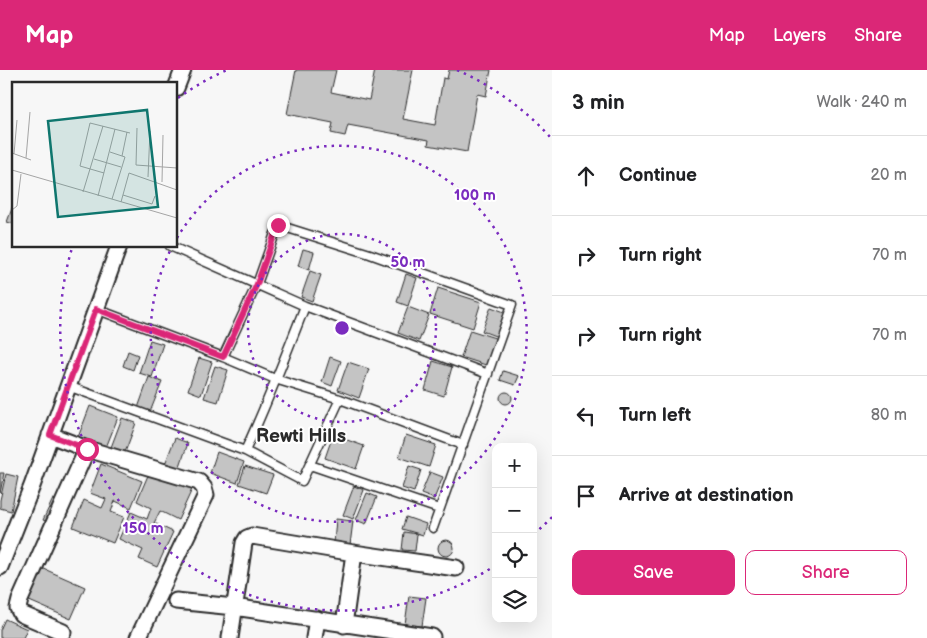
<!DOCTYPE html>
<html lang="en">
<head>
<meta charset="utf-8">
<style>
  :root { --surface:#fff; --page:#f6f6f6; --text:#202124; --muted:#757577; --line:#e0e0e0; --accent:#db2777 }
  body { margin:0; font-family:"Balsamiq Sans",sans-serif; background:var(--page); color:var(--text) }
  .controls { position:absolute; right:15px; bottom:15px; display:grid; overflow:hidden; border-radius:10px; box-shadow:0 5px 20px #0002 }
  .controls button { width:45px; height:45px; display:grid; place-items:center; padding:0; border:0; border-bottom:1px solid var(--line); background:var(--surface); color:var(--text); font:25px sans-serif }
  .stop { position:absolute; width:15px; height:15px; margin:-11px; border:4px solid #db2777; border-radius:50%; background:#fff }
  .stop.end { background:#db2777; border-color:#fff; box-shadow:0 1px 5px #0008 }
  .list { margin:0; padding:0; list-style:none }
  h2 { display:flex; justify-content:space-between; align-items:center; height:65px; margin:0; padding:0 20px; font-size:21px }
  h2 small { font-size:16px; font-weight:400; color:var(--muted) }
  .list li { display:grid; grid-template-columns:32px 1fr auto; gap:15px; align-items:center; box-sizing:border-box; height:80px; padding:0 20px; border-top:1px solid var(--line) }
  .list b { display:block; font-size:19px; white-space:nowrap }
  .list em { font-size:16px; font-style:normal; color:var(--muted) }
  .actions { display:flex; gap:10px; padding:15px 20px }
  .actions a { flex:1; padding:11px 0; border:1px solid var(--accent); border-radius:10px; text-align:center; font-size:18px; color:var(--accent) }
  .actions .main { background:var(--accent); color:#fff }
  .icon { flex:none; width:28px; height:28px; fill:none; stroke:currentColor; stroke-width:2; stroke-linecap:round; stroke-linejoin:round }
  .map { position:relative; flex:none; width:552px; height:568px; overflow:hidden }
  header { display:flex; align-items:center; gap:30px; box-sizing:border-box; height:70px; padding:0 25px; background:var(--accent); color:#fff }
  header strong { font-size:24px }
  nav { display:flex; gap:28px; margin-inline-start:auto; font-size:18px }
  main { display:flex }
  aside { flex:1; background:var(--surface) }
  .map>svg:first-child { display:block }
  .building { fill:#c4c4c4; stroke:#2b2b2b }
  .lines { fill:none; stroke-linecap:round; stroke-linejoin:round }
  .service-casing { stroke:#2b2b2b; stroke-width:11 }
  .minor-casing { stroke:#2b2b2b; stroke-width:19 }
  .service { stroke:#fff; stroke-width:8 }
  .minor { stroke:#fff; stroke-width:15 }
  .route { stroke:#db2777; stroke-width:6 }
  .ring { fill:none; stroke:#7b2cbf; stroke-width:2.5; stroke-dasharray:2.5 5 }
  .labels { text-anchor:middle; stroke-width:4; stroke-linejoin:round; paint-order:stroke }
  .neighbourhood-label { font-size:19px; font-weight:bold; fill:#2b2b2b; stroke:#fff }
  .inset-road { fill:none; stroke:#a5a5a5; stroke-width:1 }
  .view { fill:#0f766e; fill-opacity:0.15; stroke:#0f766e; stroke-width:2.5 }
  .inset-edge { fill:none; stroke:#2b2b2b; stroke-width:2.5 }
  .centre { fill:#7b2cbf; stroke:#fff; stroke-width:2.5 }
  .ring-label { font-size:15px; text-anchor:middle; font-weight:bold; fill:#7b2cbf; stroke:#fff; stroke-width:4; stroke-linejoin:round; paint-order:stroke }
</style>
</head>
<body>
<header>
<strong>Map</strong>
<nav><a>Map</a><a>Layers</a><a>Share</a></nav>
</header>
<main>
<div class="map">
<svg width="552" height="568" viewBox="0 0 552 568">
  <rect width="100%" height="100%" fill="#f7f7f7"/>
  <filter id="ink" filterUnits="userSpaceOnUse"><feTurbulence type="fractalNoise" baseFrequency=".02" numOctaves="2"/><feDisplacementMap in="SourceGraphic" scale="10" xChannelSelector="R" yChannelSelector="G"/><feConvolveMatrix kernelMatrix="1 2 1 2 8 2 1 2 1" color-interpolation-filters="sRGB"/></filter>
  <g filter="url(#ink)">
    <path class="building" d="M296,0H336L331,22L369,30L375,0H413L403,49L435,55L443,8L447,9L449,0H491L486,26L477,24L467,82L428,75L429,70L348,55L345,66L331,63L333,53L287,44Z
      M14,133V154L7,152Z
      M303,179L314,182L309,200L298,196Z
      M310,201L321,205L312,231L301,227Z
      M406,204L417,208L408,236L397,232Z
      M438,218L481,232L473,258L430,244Z
      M408,237L429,245L419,271L398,263Z
      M491,237L507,243L498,267L482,261Z
      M470,260L498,269L489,296L461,287Z
      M150,270L163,274L152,307L139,303Z
      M128,281L138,285L133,300L123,296Z
      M330,287L341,291L332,316L322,312Z
      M199,288L212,292L201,325L188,320Z
      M433,291L452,297L444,326L425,320Z
      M348,292L369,299L359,328L338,320Z
      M215,296L228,300L218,332L204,328Z
      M503,301L519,306L515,315L500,310Z
      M149,307L162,312L150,342L138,338Z
      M500 328a6 6 0 1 1 12 0a6 6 0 1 1-12 0Z
      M90,336L118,347L105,380L77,370Z
      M122,348L136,353L124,385L110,380Z
      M333,365L364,376L356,399L325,388Z
      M406,365L436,375L429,397L399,387Z
      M175,368L188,373L179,399L165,394Z
      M217,382L244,392L237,413L210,403Z
      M101,394L142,411L131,438L115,431L111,442L124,447L113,473L73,457L84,430L102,438L106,429L90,423Z
      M245,396L273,405L266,423L239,414Z
      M409,396L421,400L414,422L402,418Z
      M430,402L443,407L434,429L421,424Z
      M0,403H4L0,423Z
      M149,403L169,412L172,405L194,415L178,450L160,441L154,453L173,462L157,497L139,489L143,480L119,469L131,442L147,449L151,438L137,431Z
      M6,404L18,407L11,441L0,438V430Z
      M354,416L364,420L353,449L343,445Z
      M367,423L377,427L366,454L356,450Z
      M53,429L60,432L50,453L43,450Z
      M406,447L426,454L423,465L402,459Z
      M336,449L353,451L350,475L334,473Z
      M404,462L417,464L415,481L402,480Z
      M438 478a8 8 0 1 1 16 0a8 8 0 1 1-16 0Z
      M42,498L85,517L71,549L27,530Z
      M409,526L426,528L422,556L405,554Z
      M5,549L27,559L23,568H0V560Z"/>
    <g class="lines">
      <g class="service-casing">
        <path id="service" d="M170,176L305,236L488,304
          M96,239L223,287L275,309L340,329L463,375
          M223,287L257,214L278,155L370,184L512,235L433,458
          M68,316L245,381L302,411L340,329
          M245,381C267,334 286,285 305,236
          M310,395L439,439"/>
      </g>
      <g class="minor-casing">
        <path id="minor" d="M176,18L183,0
          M50,365L87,379L199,412L204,418L206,425L138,568
          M0,497L32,416L119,176
          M176,531L234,537L432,567
          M344,555L354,483
          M63,562L21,544L18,538L20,530L87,379
          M230,568L244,473L247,468L252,466L354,483L456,498
          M314,568L317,549"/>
      </g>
      <use href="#service" class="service"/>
      <use href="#minor" class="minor"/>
    </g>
  </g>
  <g class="lines" filter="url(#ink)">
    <path class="route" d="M87,379L50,365L96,239L223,287L257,214L278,155"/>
  </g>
  <g class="ring">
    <circle cx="342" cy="258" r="94"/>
    <path d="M177 168A188 188 0 1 1 172 177"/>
    <path d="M552 447A282 282 0 0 1 534 464M496 495A282 282 0 0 1 72 178M178 28A282 282 0 0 1 227 0M457 0A282 282 0 0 1 552 69"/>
  </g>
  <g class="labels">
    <g class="neighbourhood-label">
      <text x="301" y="372">Rewti Hills</text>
    </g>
  </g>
  <g transform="translate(12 12)">
    <rect width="165" height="165" fill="#f7f7f7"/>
    <path class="inset-road" d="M125,46L124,83L165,86M98,70L113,75L100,117M0,71L19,78M2,72L5,38M110,74L115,50M14,76L18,30M82,77L109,85M0,88L165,136M92,91L68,84L78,41L118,51M136,95L138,49M150,100L151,53M71,110L91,44M111,113L140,122L143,114M86,114L103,47M109,120L117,91L165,108M0,128L5,124L9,92"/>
    <path class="view" d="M135,28L146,125L46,135L36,39Z"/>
    <rect width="165" height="165" class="inset-edge"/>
  </g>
  <circle cx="342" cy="258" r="8" class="centre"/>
  <g class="ring-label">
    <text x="475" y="130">100 m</text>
    <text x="408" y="197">50 m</text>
    <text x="143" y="463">150 m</text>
  </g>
</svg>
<div class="controls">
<button>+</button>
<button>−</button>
<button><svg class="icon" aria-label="locate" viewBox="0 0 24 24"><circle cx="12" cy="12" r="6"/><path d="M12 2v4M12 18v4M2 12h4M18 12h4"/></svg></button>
<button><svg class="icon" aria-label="layers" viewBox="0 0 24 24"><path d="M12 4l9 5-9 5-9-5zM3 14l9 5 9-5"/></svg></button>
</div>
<div class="stop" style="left:87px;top:379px"></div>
<div class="stop end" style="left:278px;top:155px"></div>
</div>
<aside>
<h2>3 min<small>Walk · 240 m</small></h2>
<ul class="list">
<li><svg class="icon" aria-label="ahead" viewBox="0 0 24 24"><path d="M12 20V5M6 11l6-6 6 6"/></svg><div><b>Continue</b></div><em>20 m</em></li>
<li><svg class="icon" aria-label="right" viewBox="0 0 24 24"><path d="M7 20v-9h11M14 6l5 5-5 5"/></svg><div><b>Turn right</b></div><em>70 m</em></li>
<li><svg class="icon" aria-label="right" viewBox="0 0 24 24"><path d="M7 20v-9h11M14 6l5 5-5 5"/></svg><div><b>Turn right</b></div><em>70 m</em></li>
<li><svg class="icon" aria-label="left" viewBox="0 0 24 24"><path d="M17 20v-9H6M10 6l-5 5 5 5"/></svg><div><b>Turn left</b></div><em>80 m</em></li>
<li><svg class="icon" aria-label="arrive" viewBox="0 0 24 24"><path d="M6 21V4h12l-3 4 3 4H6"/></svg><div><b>Arrive at destination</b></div></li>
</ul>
<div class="actions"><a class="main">Save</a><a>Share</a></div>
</aside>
</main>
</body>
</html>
